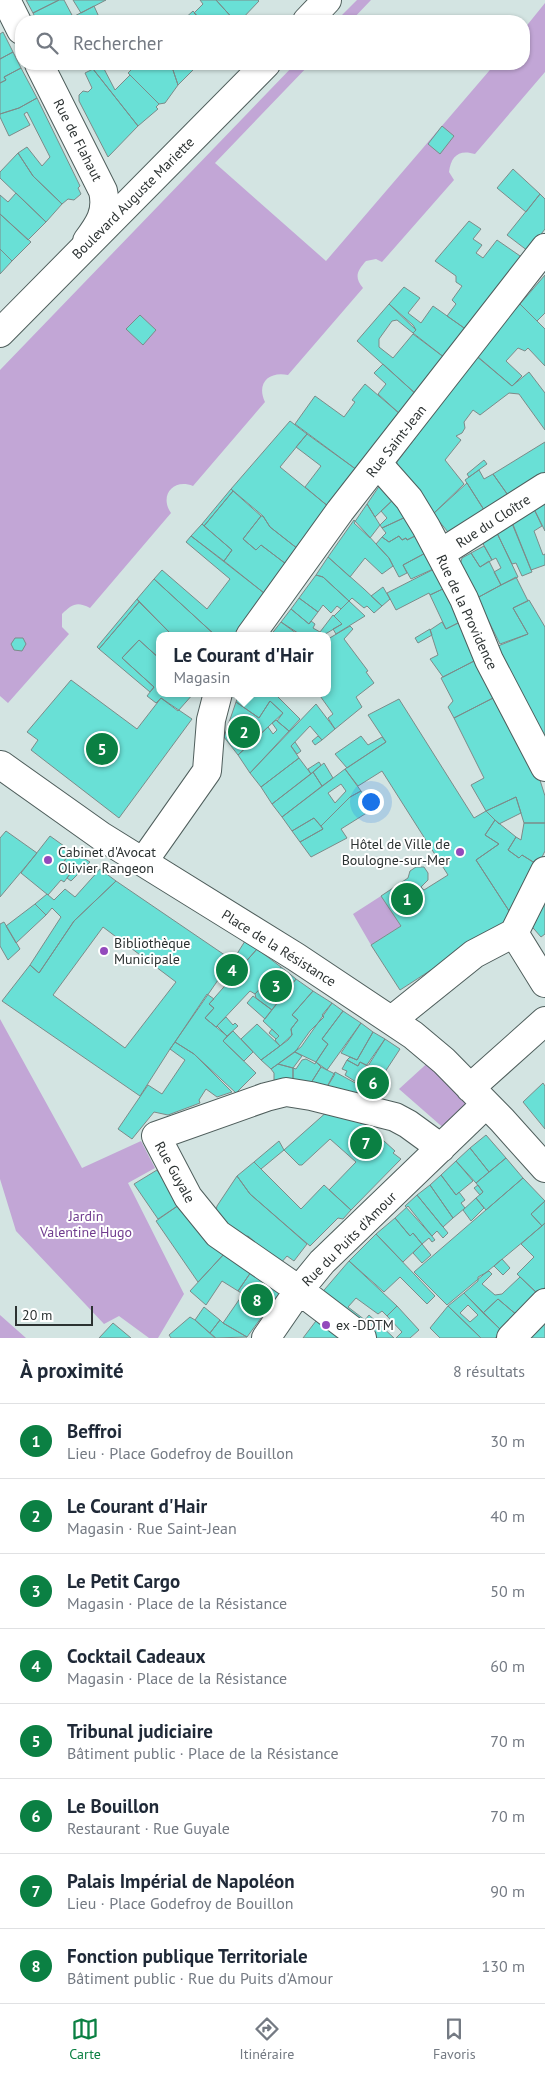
<!DOCTYPE html>
<html lang="fr">
<head>
<meta charset="utf-8">
<style>
  :root { --surface:#fff; --page:#f6f6f7; --text:#1f2937; --muted:#747a83; --line:#e0e1e3; --accent:#0b8043 }
  body { margin:0; font-family:"PT Sans",sans-serif; background:var(--page); color:var(--text) }
  .scale { position:absolute; left:15px; bottom:12px; width:78px; box-sizing:border-box; padding-left:5px; border:2px solid #2c3232; border-top:0; font-size:14px; line-height:18px; white-space:nowrap; color:#2c3232; -webkit-text-stroke:4px #fff; paint-order:stroke }
  .you { position:absolute; left:370px; top:801px; width:18px; height:18px; margin:-12px; border:4px solid #fff; border-radius:50%; background:#1a73e8; box-shadow:0 0 0 8px #1a73e833 }
  .badge { display:grid; place-items:center; width:32px; height:32px; border-radius:50%; background:var(--accent); color:#fff; font-size:16px; font-weight:700 }
  .pin { position:absolute; translate:-50% -50%; border:2px solid #fff; box-shadow:0 1px 5px #0006 }
  .popup { position:absolute; left:156px; top:632px; width:175px; height:65px; box-sizing:border-box; display:grid; place-content:center; border-radius:10px; background:var(--surface); filter:drop-shadow(0 1px 4px #0005); font-size:16px; white-space:nowrap; color:var(--muted) }
  .popup b { font-size:19px; color:var(--text) }
  .popup::after { content:''; position:absolute; left:50%; top:100%; margin-left:-10px; border:10px solid transparent; border-top-color:var(--surface) }
  .list { margin:0; padding:0; list-style:none }
  h2 { display:flex; justify-content:space-between; align-items:center; height:65px; margin:0; padding:0 20px; font-size:21px }
  h2 small { font-size:16px; font-weight:400; color:var(--muted) }
  .list li { display:grid; grid-template-columns:32px 1fr auto; gap:15px; align-items:center; box-sizing:border-box; height:75px; padding:0 20px; border-top:1px solid var(--line) }
  .list b { display:block; font-size:19px; white-space:nowrap }
  .list p { margin:0; font-size:16px; white-space:nowrap; color:var(--muted) }
  .list em { font-size:16px; font-style:normal; color:var(--muted) }
  .icon { flex:none; width:28px; height:28px; fill:none; stroke:currentColor; stroke-width:2; stroke-linecap:round; stroke-linejoin:round }
  .map { position:relative; flex:none; width:545px; height:1338px; overflow:hidden }
  .search { position:absolute; background:var(--surface); box-shadow:0 1px 4px #0004; left:15px; right:15px; top:15px; height:55px; display:flex; align-items:center; gap:12px; box-sizing:border-box; padding:0 18px; border-radius:20px; color:var(--muted); font-size:19px }
  .sheet { height:665px; background:var(--surface) }
  nav { display:flex; justify-content:space-around; align-items:center; box-sizing:border-box; height:70px; border-top:1px solid var(--line); background:var(--surface); font-size:14px; color:var(--muted) }
  nav a { display:grid; justify-items:center; gap:2px }
  nav .on { color:var(--accent) }
  .map>svg:first-child { display:block }
  .green { fill:#c2a6d6 }
  .building { fill:#69e0d6; stroke:#7c8b89; fill-rule:evenodd }
  .lines { fill:none; stroke-linecap:round; stroke-linejoin:round }
  .minor-casing { stroke:#4f5e5c; stroke-width:30 }
  .major-casing { stroke:#4f5e5c; stroke-width:30 }
  .minor { stroke:#fff; stroke-width:28 }
  .major { stroke:#fff; stroke-width:28 }
  .poi-dot { fill:#934abc; stroke:#fff; stroke-width:2 }
  .labels { text-anchor:middle; stroke-width:4; stroke-linejoin:round; paint-order:stroke }
  .street-label { font-size:14px; fill:#2c3232; stroke:#fff }
  .poi-label { font-size:14px; fill:#2c3232; stroke:#fff; text-anchor:start }
  .park-label { font-size:14px; fill:#703c8f; stroke:#fff }
</style>
</head>
<body>
<div class="map">
<svg width="545" height="1338" viewBox="0 0 545 1338">
  <rect width="100%" height="100%" fill="#d3e4e2"/>
  <path class="green" d="M357,0H371L351,21H336Z
    M545,3V72L475,154C459,149 451,156 449,172L454,180L382,262L376,259L366,261C357,271 354,277 363,288L288,375C269,371 256,383 265,402L193,486C173,478 159,496 171,513L90,608C77,601 72,604 62,614V627L69,634L8,703L0,696V370L295,64H310L215,163L326,261L495,64H524V29Z
    M381,896L401,926L371,945L353,914Z
    M0,1019L82,1168L141,1141L155,1168L128,1183L184,1294L158,1338H149L119,1316L104,1324L16,1231L0,1179Z
    M433,1058L473,1103L447,1131L399,1089Z
    M0,1315L26,1338H0Z"/>
  <path class="building" d="M26,0H59L33,13Z
    M59,0H64L73,17L65,21H37L33,13Z
    M73,0H106L81,13Z
    M200,0H216L235,21H202L194,13L203,4Z
    M216,0H258L259,1L240,21H235Z
    M94,6L99,17L91,21H65Z
    M193,11L202,21H182Z
    M3,32L13,52L0,59V34Z
    M13,52L21,68L4,77L6,80L0,83V59Z
    M137,64H171L178,85L165,103L159,104L128,73Z
    M171,64H199L178,85Z
    M102,65L115,90L130,75L159,104L156,107L158,109L138,126L93,69Z
    M21,68L37,98L19,108L0,114V83L6,80L4,77Z
    M93,69L138,126L108,157L79,101V95L83,91L88,92L92,88L85,73Z
    M37,98L80,186L78,188L81,194L74,200L68,199L62,204L33,176L18,153L27,147L42,166L50,157L27,112L24,114L30,125L9,136L0,117V114L19,108Z
    M442,126L454,136L440,154L428,144Z
    M18,153L33,176L62,204L46,222L0,178V172Z
    M513,169L540,194L526,212L497,188Z
    M16,193L46,222L28,240L0,214V195L8,202Z
    M540,194L545,199V229L528,251L507,235Z
    M0,214L31,242L12,261L0,249Z
    M469,221L481,229L473,239L482,245L476,253L483,258L497,240L523,258L467,330L447,316L456,304L452,300L462,286L456,282V276L435,261Z
    M0,249L12,261L0,274Z
    M545,275V313L537,321L520,304Z
    M404,287L420,298L408,313L421,323L433,306L467,330L445,358L413,333L416,330L413,325L389,304Z
    M389,304L416,330L413,333L397,320L392,321L379,339V347L393,358L413,334L445,358L417,395L357,341Z
    M520,304L545,329V366L528,348L525,351L518,348L506,361L522,376L512,386L475,355Z
    M140,315L156,330L143,345L126,329Z
    M477,356L512,386L529,372L545,393V430L519,394L509,393L480,415L473,410L464,422L465,428L462,433L456,436L461,440L445,460L464,484L433,514L397,470V462Z
    M383,364L417,395L400,414L378,394L386,384L374,373Z
    M365,384L400,414L357,470L295,424L315,396L344,417L355,402L352,400Z
    M290,421L307,434L280,467L329,507L298,549L270,527L263,516L231,489Z
    M307,434L357,470L329,507L305,487L321,466L296,447Z
    M545,442V477L510,498L493,474Z
    M484,460L487,464L469,477L467,474Z
    M479,470L484,479L493,474L510,498L486,513L465,480Z
    M382,482L396,497L375,517L367,504Z
    M467,483L486,513L455,533L448,532L433,514Z
    M231,489L233,491L204,526L202,524Z
    M233,491L261,516L243,539L256,550L261,545L286,564L264,593L224,561L232,550L204,526Z
    M396,497L410,515L382,528L380,525L387,518L381,511Z
    M545,503V531L534,509Z
    M367,504L380,525L370,538L354,523Z
    M534,509L542,526L534,531L543,555L545,554V565L531,570L511,521Z
    M410,515L421,533L407,540L406,538L402,540L399,536L389,542L382,537L386,533L382,528Z
    M261,516H263L270,527L298,549L286,564L261,545L256,550L243,539Z
    M354,520L389,558L393,566L382,574L365,558L350,577L328,557Z
    M512,522L532,572L522,576L516,563L512,564L496,531Z
    M202,524L232,550L224,561L191,536Z
    M496,531L518,577L501,585L494,572L501,568L496,558L492,560L481,540Z
    M421,533L431,550L403,565L407,573L399,577L389,558L376,544L382,537L389,542L399,536L402,540L406,538L407,540Z
    M191,536L264,593L234,636H216L154,579L162,570L207,609L230,579L186,542Z
    M484,546L492,560L480,567L471,553Z
    M431,550L440,566L411,579L403,565Z
    M471,553L480,567L489,561L501,585L477,598L460,565L462,558Z
    M328,557L364,589L382,606L374,613L367,606L364,608L352,598L349,601L323,577L316,575Z
    M440,566L449,586L430,595L429,593L396,610L387,593Z
    M316,575L323,577L349,601L341,609L337,606L331,613L323,605L318,612L299,598Z
    M516,577L528,601L513,608L528,634L500,644L477,598Z
    M154,579L216,636H173L137,599Z
    M449,586L464,620L446,629L430,595Z
    M383,587L390,599L382,606L371,596Z
    M299,598L318,612L309,624L291,609Z
    M137,599L139,602L99,649L97,647Z
    M529,600L545,627V740L493,648L528,634L513,608Z
    M349,601L365,616L336,634L333,629L342,624L334,616Z
    M139,602L173,636H160V659L139,640L122,658L154,687L150,692L99,649Z
    M291,609L309,624L311,621L315,624L313,628L320,632L333,615L342,624L322,636H300L281,622Z
    M464,620L478,659L443,677L430,659L438,655L430,630L442,622L446,629Z
    M281,622L301,635L300,636H270Z
    M350,626L353,629L344,639L368,671L366,672L374,683L356,697L362,707L335,729L328,718L333,714L318,693H328V639Z
    M430,629L432,635L418,643L415,638Z
    M15,638H23L26,644L22,651L14,650L11,644Z
    M139,640L160,659V693H194L178,711L161,698L156,703L147,696L154,687L122,658Z
    M478,659L497,696L454,718L448,707L453,701L441,678Z
    M71,680L137,729L161,698L192,719L119,818L31,750L38,740L27,732Z
    M239,693H277L276,695L300,719L289,731L277,721L283,713L270,701L259,718L236,702Z
    M497,696L539,777L545,796V823H524L516,797L486,811L471,785L484,778L454,718Z
    M399,699L474,818L486,811L495,820L485,835L499,844L476,860L513,917L444,962L432,973L431,970L400,990L371,945L401,926L381,896L408,878L410,871L416,867H424L428,873V880L421,887L424,890L448,875L382,771L358,786L345,769L386,742L368,715ZM406,887L416,891L419,899L414,909L407,912L397,907L394,900L399,890Z
    M270,701L283,713L238,755L224,737L236,702L259,718Z
    M316,704L335,729L322,740L310,726L291,746L299,758L261,787L250,773Z
    M276,720L289,731L250,773L238,755L268,727L273,734L277,730L272,723Z
    M318,736L322,740L315,745L312,741Z
    M361,736L368,745L382,737L386,742L347,768L335,754Z
    M295,742L301,751L297,754L291,746Z
    M299,758L311,774L272,804L261,787Z
    M319,762L321,765L311,774L308,769Z
    M324,763L333,778L322,786L313,772Z
    M345,769L361,791L350,797L321,826L314,818L292,831L282,817ZM341,784L346,791L335,803L328,793Z
    M313,772L322,786L282,817L272,804Z
    M361,791L373,809L341,829L347,838L311,857L300,842L323,829L321,826L350,797Z
    M516,797L521,813L499,824L486,811Z
    M314,818L323,829L300,842L292,831Z
    M495,820L516,837L508,850L519,858L522,855L538,865L513,917L476,860L499,844L485,835Z
    M524,823H545V851L538,865L522,855L519,858L508,850L516,837L521,840Z
    M6,831L37,853L0,897V838Z
    M50,836L71,851L60,867L70,874L64,882L61,880L48,895L21,873Z
    M72,851L90,862L71,881L67,878L70,874L60,867Z
    M100,869L116,881L74,921L39,973L30,965L61,917L52,908L46,915L35,904L47,894L54,900L65,889L75,897Z
    M116,881L232,960L170,1049L140,1096L2,1001L30,965L39,973L74,921ZM103,927L176,982L125,1048L53,995Z
    M395 899a12 12 0 1 1 24 0a12 12 0 1 1-24 0Z
    M545,895V934L541,937L527,921Z
    M35,904L46,915L16,943L6,926Z
    M4,922L20,949L8,960L0,946V924Z
    M245,941L257,949L226,984L220,980L232,960L229,957L231,954L235,957Z
    M257,949L281,967L255,994L250,991L216,1027L205,1018L214,1008L209,1004Z
    M281,967L296,979L272,1010L256,998L255,994Z
    M296,979L313,991L292,1015L298,1020L291,1029L292,1035L280,1046L275,1040L279,1036L263,1021Z
    M313,991L332,1003L301,1047L271,1069L261,1060L288,1040L292,1035L291,1029L298,1020L292,1015Z
    M207,994L214,999L209,1004L214,1008L205,1018L227,1036L223,1041L256,1073L236,1093L194,1054L175,1042Z
    M253,996L272,1010L265,1019L247,1003Z
    M332,1003L343,1011L322,1039L328,1044L316,1062L295,1052L310,1031L324,1017L322,1015Z
    M343,1011L361,1023L327,1070L316,1062L328,1044L322,1039Z
    M226,1017L233,1025L235,1023L238,1026L227,1036L217,1026Z
    M361,1023L373,1032L357,1060L341,1053Z
    M257,1024L280,1046L261,1060L241,1039Z
    M272,1029L279,1036L276,1039L269,1033Z
    M233,1031L253,1052L244,1061L223,1041Z
    M373,1032L385,1039L368,1066L360,1062L358,1066L347,1060L350,1057L357,1060Z
    M385,1039L400,1049L381,1078L364,1069Z
    M175,1042L194,1054L232,1092L217,1097L206,1089L199,1100L200,1103L168,1115L154,1112L132,1139L118,1129L148,1085L162,1094L185,1060L170,1049Z
    M295,1052L302,1056L293,1068L278,1064Z
    M306,1059L315,1064L316,1062L321,1067L309,1086L293,1082V1068L296,1069L302,1060Z
    M347,1060L358,1066L360,1062L368,1066L364,1069L381,1078L372,1092L345,1075L347,1071L342,1069Z
    M278,1064L293,1068V1082L274,1080V1073L271,1069Z
    M321,1067L335,1074L324,1092L309,1086Z
    M335,1072L372,1092L364,1104L324,1092Z
    M543,1083L545,1086V1129L523,1102Z
    M329,1110L353,1116L361,1124L363,1122L395,1151L393,1153L401,1159L351,1210L329,1190L356,1162L330,1139L302,1165H299L284,1150Z
    M486,1135L506,1158L489,1172L470,1148Z
    M279,1141L284,1150L261,1169L254,1162Z
    M470,1148L489,1172L476,1183L456,1161Z
    M506,1158L523,1178L486,1210L476,1198L483,1192L476,1183Z
    M456,1161L473,1181L456,1195L441,1175Z
    M254,1162L301,1209L324,1185L351,1210L343,1219L338,1218L310,1246L250,1194L237,1176Z
    M157,1170L179,1205L158,1219L134,1184Z
    M441,1175L456,1195L459,1192L465,1200L461,1203L465,1208L453,1218L430,1185Z
    M237,1176L250,1194L307,1244L294,1261L287,1256L280,1264L248,1236L240,1238L215,1214L217,1206Z
    M523,1178L545,1201L531,1214L542,1226L447,1305L414,1272Z
    M430,1185L453,1218L443,1227L417,1195Z
    M478,1185L483,1192L480,1195L474,1188Z
    M417,1195L448,1233L443,1238L437,1231L432,1236L405,1206Z
    M476,1198L484,1208L471,1221L463,1210Z
    M545,1201V1223L542,1226L531,1214Z
    M179,1205L224,1254L198,1282L156,1221Z
    M408,1206L435,1240L432,1242L429,1238L422,1244L413,1233L410,1236L395,1218Z
    M395,1218L410,1236L413,1233L422,1244L403,1262L376,1234Z
    M545,1223V1287L539,1295L517,1274L534,1257L521,1244Z
    M376,1234L435,1296L427,1304L400,1277L384,1292L349,1261Z
    M422,1244L431,1255L422,1263L413,1253Z
    M224,1254L251,1272L238,1291L222,1281L206,1305L190,1291Z
    M502,1259L510,1268L503,1275L494,1266Z
    M349,1261L397,1306L387,1316L382,1311L378,1314L356,1298L348,1307L365,1320L369,1315L379,1324L368,1334L319,1296Z
    M489,1271L492,1274L482,1284L495,1295L502,1294L520,1277L539,1295L518,1316L498,1299L483,1313L464,1293L478,1281V1277Z
    M251,1272L281,1291L247,1337L223,1323L243,1294L238,1291Z
    M464,1293L502,1331L495,1338H481L448,1306ZM468,1305L478,1315L470,1322L460,1313Z
    M498,1299L518,1316L502,1331L483,1313Z
    M397,1306L419,1330L410,1338H396L402,1332L387,1316Z
    M448,1306L481,1338H440L430,1328Z
    M204,1307L220,1320L210,1333L195,1320Z
    M322,1313L353,1338H303Z
    M190,1317L195,1320L215,1338H171L169,1335Z
    M220,1320L223,1323L247,1337L216,1338L210,1333Z
    M545,1321V1338H525Z
    M113,1323L131,1338H99Z
    M379,1324L394,1338H373L368,1334Z"/>
  <g class="lines">
    <g class="minor-casing">
      <path id="minor" d="M6,0L21,30
        M39,64L103,191C108,212 99,225 87,241
        M378,464L409,499L426,527L464,599L489,660L545,767
        M441,553L545,487
        M250,636L340,511L545,248
        M1,765L101,836L296,957L413,1035L444,1061L502,1120L545,1168
        M143,862L207,771L211,720L218,693
        M514,933L545,871
        M514,933L545,983
        M392,1020L474,954L514,933
        M470,1088L545,1021
        M266,1338L299,1290L322,1262L486,1104
        M362,1338L299,1290L218,1234L188,1197L156,1136L266,1097L286,1092L311,1096L395,1117L408,1124L441,1148
        M511,1338L545,1303"/>
    </g>
    <g class="major-casing">
      <path id="major" d="M307,21L327,0
        M0,333L266,64"/>
    </g>
    <use href="#minor" class="minor"/>
    <use href="#major" class="major"/>
  </g>
  <g class="poi-dot">
    <circle cx="460" cy="852" r="5"/>
    <circle cx="48" cy="860" r="5"/>
    <circle cx="104" cy="951" r="5"/>
    <circle cx="326" cy="1325" r="5"/>
  </g>
  <g class="labels">
    <g class="street-label">
      <text transform="translate(78 140) rotate(63)" y="5">Rue de Flahaut</text>
      <text transform="translate(133 198) rotate(-45)" y="5">Boulevard Auguste Mariette</text>
      <text transform="translate(396 441) rotate(-52)" y="5">Rue Saint-Jean</text>
      <text transform="translate(493 521) rotate(-33)" y="5">Rue du Cloître</text>
      <text transform="translate(467 612) rotate(65)" y="5">Rue de la Providence</text>
      <text transform="translate(279 948) rotate(32)" y="5">Place de la Résistance</text>
      <text transform="translate(175 1172) rotate(61)" y="5">Rue Guyale</text>
      <text transform="translate(349 1239) rotate(-45)" y="5">Rue du Puits d'Amour</text>
    </g>
    <g class="poi-label">
      <text x="450" y="849" text-anchor="end">Hôtel de Ville de<tspan x="450" dy="16">Boulogne-sur-Mer</tspan></text>
      <text x="58" y="857">Cabinet d'Avocat<tspan x="58" dy="16">Olivier Rangeon</tspan></text>
      <text x="114" y="948">Bibliothèque<tspan x="114" dy="16">Municipale</tspan></text>
      <text x="336" y="1330">ex -DDTM</text>
    </g>
    <g class="park-label">
      <text x="86" y="1221">Jardin<tspan x="86" dy="16">Valentine Hugo</tspan></text>
    </g>
  </g>
</svg>
<div class="scale">20 m</div>
<div class="you"></div>
<div class="pin badge" style="left:407px;top:899px">1</div>
<div class="pin badge" style="left:244px;top:732px">2</div>
<div class="popup"><b>Le Courant d'Hair</b>Magasin</div>
<div class="pin badge" style="left:276px;top:986px">3</div>
<div class="pin badge" style="left:232px;top:970px">4</div>
<div class="pin badge" style="left:102px;top:749px">5</div>
<div class="pin badge" style="left:373px;top:1083px">6</div>
<div class="pin badge" style="left:366px;top:1143px">7</div>
<div class="pin badge" style="left:257px;top:1300px">8</div>
<div class="search"><svg class="icon" aria-label="search" viewBox="0 0 24 24"><circle cx="10" cy="10" r="6"/><path d="M15 15l6 6"/></svg>Rechercher</div>
</div>
<section class="sheet">
<h2>À proximité<small>8 résultats</small></h2>
<ul class="list">
<li><span class="badge">1</span><div><b>Beffroi</b><p>Lieu · Place Godefroy de Bouillon</p></div><em>30 m</em></li>
<li><span class="badge">2</span><div><b>Le Courant d'Hair</b><p>Magasin · Rue Saint-Jean</p></div><em>40 m</em></li>
<li><span class="badge">3</span><div><b>Le Petit Cargo</b><p>Magasin · Place de la Résistance</p></div><em>50 m</em></li>
<li><span class="badge">4</span><div><b>Cocktail Cadeaux</b><p>Magasin · Place de la Résistance</p></div><em>60 m</em></li>
<li><span class="badge">5</span><div><b>Tribunal judiciaire</b><p>Bâtiment public · Place de la Résistance</p></div><em>70 m</em></li>
<li><span class="badge">6</span><div><b>Le Bouillon</b><p>Restaurant · Rue Guyale</p></div><em>70 m</em></li>
<li><span class="badge">7</span><div><b>Palais Impérial de Napoléon</b><p>Lieu · Place Godefroy de Bouillon</p></div><em>90 m</em></li>
<li><span class="badge">8</span><div><b>Fonction publique Territoriale</b><p>Bâtiment public · Rue du Puits d'Amour</p></div><em>130 m</em></li>
</ul>
</section>
<nav>
<a class="on"><svg class="icon" aria-label="map" viewBox="0 0 24 24"><path d="M3 6l6-2 6 2 6-2v14l-6 2-6-2-6 2zM9 4v14M15 6v14"/></svg>Carte</a>
<a><svg class="icon" aria-label="directions" viewBox="0 0 24 24"><path d="M12 3l9 9-9 9-9-9zM9 14v-3h6M13 9l2 2-2 2"/></svg>Itinéraire</a>
<a><svg class="icon" aria-label="saved" viewBox="0 0 24 24"><path d="M7 4h10v16l-5-4-5 4z"/></svg>Favoris</a>
</nav>
</body>
</html>
